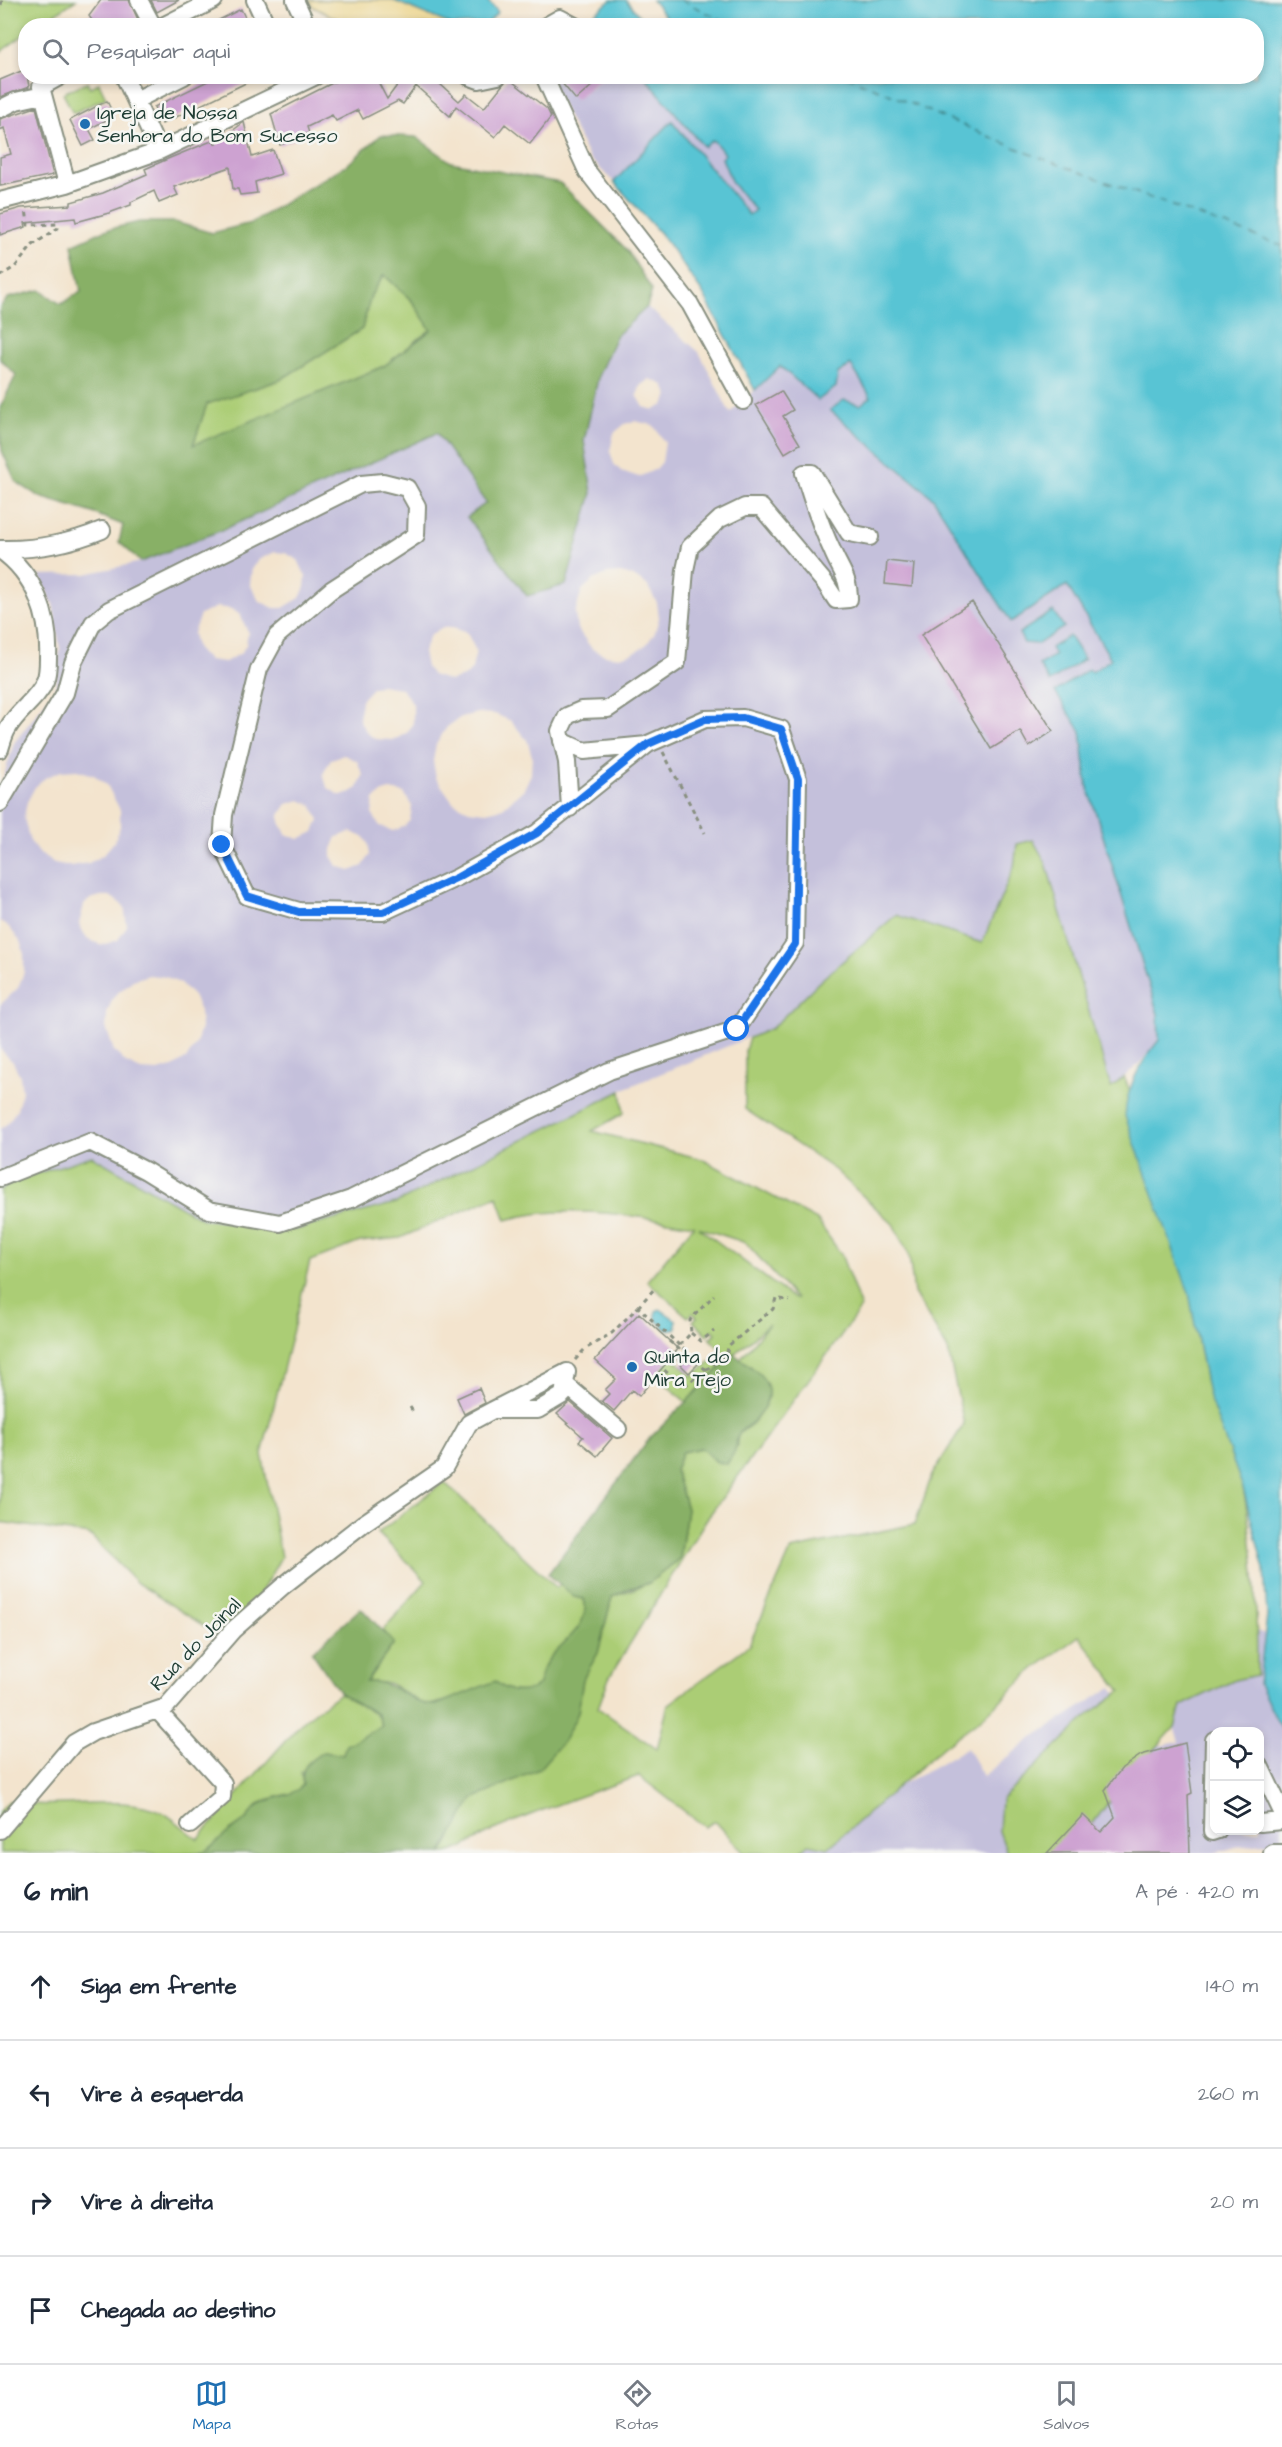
<!DOCTYPE html>
<html lang="pt">
<head>
<meta charset="utf-8">
<style>
  :root { --surface:#fff; --page:#f6f6f7; --text:#1f2937; --muted:#747a83; --line:#e0e1e3; --accent:#1f6fb2 }
  body { margin:0; font-family:"Architects Daughter",sans-serif; background:var(--page); color:var(--text) }
  .controls { position:absolute; right:18px; bottom:18px; display:grid; overflow:hidden; border-radius:12px; box-shadow:0 3px 9px #0003 }
  .controls button { width:54px; height:54px; display:grid; place-items:center; padding:0; border:0; border-bottom:2px solid var(--line); background:var(--surface); color:var(--text); font:30px sans-serif }
  .stop { position:absolute; width:18px; height:18px; margin:-14px; border:4px solid #1a73e8; border-radius:50%; background:#fff }
  .stop.end { background:#1a73e8; border-color:#fff; box-shadow:0 2px 6px #0008 }
  .list { margin:0; padding:0; list-style:none }
  h2 { display:flex; justify-content:space-between; align-items:center; height:78px; margin:0; padding:0 24px; font-size:26px }
  h2 small { font-size:20px; font-weight:400; color:var(--muted) }
  .list li { display:grid; grid-template-columns:39px 1fr auto; gap:18px; align-items:center; box-sizing:border-box; height:108px; padding:0 24px; border-top:2px solid var(--line) }
  .list b { display:block; font-size:22px; white-space:nowrap }
  .list em { font-size:20px; font-style:normal; color:var(--muted) }
  .icon { flex:none; width:33px; height:33px; fill:none; stroke:currentColor; stroke-width:2; stroke-linecap:round; stroke-linejoin:round }
  .map { position:relative; flex:none; width:1282px; height:1853px; overflow:hidden }
  .search { position:absolute; background:var(--surface); box-shadow:0 3px 9px #0003; left:18px; right:18px; top:18px; height:66px; display:flex; align-items:center; gap:15px; box-sizing:border-box; padding:0 21px; border-radius:24px; color:var(--muted); font-size:22px }
  .sheet { height:510px; background:var(--surface) }
  nav { display:flex; justify-content:space-around; align-items:center; box-sizing:border-box; height:84px; border-top:2px solid var(--line); background:var(--surface); font-size:16px; color:var(--muted) }
  nav a { display:grid; justify-items:center; gap:3px }
  nav .on { color:var(--accent) }
  .map>svg:first-child { display:block }
  .industrial { fill:#c4c0db; fill-rule:evenodd }
  .green { fill:#abcd75; stroke:#658554; stroke-width:1.5; fill-rule:evenodd }
  .forest { fill:#88b066; stroke:#54764d; stroke-width:1.5; fill-rule:evenodd }
  .sand { fill:#eeda9e; stroke:#868c69; stroke-width:1.5 }
  .water { fill:#59c4d4; stroke:#3c8084; stroke-width:1.5 }
  .lines { fill:none; stroke-linecap:round; stroke-linejoin:round }
  .ferry { stroke:#2e5f5c; stroke-width:1.5; stroke-dasharray:8 6; stroke-linecap:butt }
  .building { fill:#cda2d1 }
  .minor-casing { stroke:#899081; stroke-width:20 }
  .path { stroke:#899081; stroke-width:3; stroke-dasharray:4.5 4.5; stroke-linecap:butt }
  .minor { stroke:#fff; stroke-width:16 }
  .route { stroke:#1a73e8; stroke-width:8 }
  .poi-dot { fill:#1f6fb2; stroke:#f6f6f2; stroke-width:2 }
  .labels { text-anchor:middle; stroke-width:5; stroke-linejoin:round; paint-order:stroke }
  .poi-label { font-size:20px; fill:#1f3d34; stroke:#f6f6f2; text-anchor:start }
  .street-label { font-size:20px; fill:#1f3d34; stroke:#f6f6f2 }
</style>
</head>
<body>
<div class="map">
<svg width="1282" height="1853" viewBox="0 0 1282 1853">
  <rect width="100%" height="100%" fill="#f6f6f2"/>
  <filter id="ink" filterUnits="userSpaceOnUse"><feTurbulence type="fractalNoise" baseFrequency=".0167" numOctaves="2"/><feDisplacementMap in="SourceGraphic" scale="12" xChannelSelector="R" yChannelSelector="G"/><feConvolveMatrix kernelMatrix="1 2 1 2 8 2 1 2 1" color-interpolation-filters="sRGB"/></filter>
  <filter id="wash" filterUnits="userSpaceOnUse"><feTurbulence type="fractalNoise" baseFrequency=".008" numOctaves="4" result="noise"/><feDisplacementMap in="SourceGraphic" scale="24" xChannelSelector="R" yChannelSelector="G"/><feGaussianBlur stdDeviation="1.35" result="paint"/><feColorMatrix in="noise" values="0 0 0 0 0 0 0 0 0 0 0 0 0 0 0 0 0 1.4 0 .05"/><feComposite in="paint" operator="in"/></filter>
  <g filter="url(#wash)">
    <rect width="100%" height="100%" fill="#f3e4ce"/>
    <path class="industrial" d="M603,77H645L704,147L713,140L725,155L732,183L756,210L750,215L672,121L614,182L589,158L551,83L556,78L576,100Z
      M647,307L699,352L730,413L780,366L837,373L851,365L871,397L860,405L830,410L933,498L1011,622L1067,585L1111,660L1092,672L1090,670L1056,692L1081,731L1087,784L1158,1014L1159,1040L1139,1064L1111,1088L1046,863L1033,840L1017,844L1014,867L982,943L896,915L820,981L772,1028L628,1087L396,1203L295,1230L202,1219L92,1156L20,1179L0,1190V1129L8,1123L17,1109L22,1092L20,1076L13,1062L0,1049V1005L18,988L24,972V954L20,941L9,927L0,921V788L14,743L55,689L60,649L53,604L39,575L86,574L141,562L222,530L437,433L486,503L467,518L592,493L584,441L599,374L616,336ZM650,379L664,385L668,395L664,405L654,410L644,407L637,395L641,385ZM634,421L653,425L665,442L662,462L656,469L639,477L621,471L614,464L610,451L614,433L625,424ZM275,552L285,553L298,560L306,577L305,587L300,598L283,608H274L259,601L250,584L252,568L258,560ZM621,573L635,577L647,585L657,603L659,618L655,632L647,644L633,653L619,657L605,655L592,649L577,628L575,613L582,590L593,580L606,574ZM217,607L232,609L240,615L248,632L246,645L241,653L225,662L209,660L201,654L196,647L193,633L200,615ZM450,627L467,633L476,651L472,669L466,676L450,681L432,675L426,667L423,652L430,635L441,628ZM381,685L401,688L413,704V723L408,732L394,740L375,739L367,733L359,720L361,700L372,688ZM478,713L495,714L511,721L527,740L532,756L531,774L524,789L503,808L486,812L469,810L453,802L436,778L433,761L436,744L447,727L461,717ZM344,755L357,761L363,775L358,788L346,795H339L327,787L323,774L331,759ZM77,770L94,775L107,785L120,810V827L114,842L103,855L89,863L71,866L54,863L40,854L30,841L24,818L27,802L35,787L45,778L61,771ZM390,790L404,793L412,806L410,820L405,826L393,831L380,826L372,814L374,800L383,792ZM300,800L312,805L319,820L314,832L299,839L286,834L280,822V815L287,804ZM351,832L364,837L368,843L370,855L363,866L350,871L338,866L332,856V849L337,837ZM101,896H110L124,906L127,926L118,940L102,945L87,939L79,924L84,905L90,899ZM149,975L166,977L181,984L193,996L200,1011L201,1028L196,1044L187,1058L173,1067L158,1071L141,1070L126,1063L114,1051L106,1028L107,1012L114,996L133,980Z
      M1218,1617L1265,1634L1260,1684L1282,1731V1842L1236,1847L1214,1853H797L838,1820L967,1748L983,1776L1035,1736L1112,1687L1149,1748L1179,1742L1155,1663ZM1214,1732H1260V1830H1214Z"/>
    <path class="green" d="M0,0H76L38,25L26,26L25,34L0,52Z
      M87,82L90,87L99,83L106,98L73,113L63,93Z
      M384,275L412,301L431,329L384,366L193,446L207,404L280,380L362,329L371,295Z
      M1033,840L1046,863L1111,1088L1124,1077L1148,1133L1193,1305C1197,1341 1204,1379 1215,1412C1222,1431 1234,1448 1239,1467C1254,1536 1257,1605 1257,1675L1235,1680L1181,1706L1175,1727L1114,1795L1071,1853H1007L999,1831L1001,1800L1091,1713L1121,1691L1079,1636L1035,1668L982,1718L943,1747L828,1848L809,1844L799,1853H744L715,1821L705,1827L639,1776C591,1792 543,1809 496,1829C480,1836 460,1853 442,1853L473,1799L539,1769L578,1712L583,1679L598,1653L612,1597L649,1583L680,1558L687,1509L675,1470L682,1452L701,1448L717,1462L737,1446C736,1433 741,1432 751,1425C756,1421 758,1415 762,1410C779,1386 758,1373 740,1359L769,1324L734,1354L686,1402L654,1374L671,1356L692,1376L723,1352L710,1339L716,1333L713,1330L707,1335L693,1321L697,1317L693,1313L688,1317L647,1281L694,1225C635,1216 563,1203 506,1220L497,1196L400,1238L360,1242L310,1261L262,1454L281,1557L232,1644L137,1583L90,1535L0,1522V1190L20,1179L92,1156L202,1219L295,1230L396,1203L621,1091L624,1113L592,1131L702,1159L817,1220L841,1254L861,1308L706,1520L609,1678L598,1708L657,1749L668,1705L749,1645L791,1550L915,1524L932,1475L964,1424L948,1350L914,1293L909,1255L893,1224L835,1170L745,1109V1050L749,1038L772,1028L820,981L896,915L982,943L1014,867L1017,844ZM698,1227L746,1243L796,1299H794Z
      M444,1482L557,1588L560,1584L574,1597L584,1599C592,1633 552,1644 542,1671C540,1675 540,1681 539,1685C528,1693 514,1693 502,1688L425,1706L389,1683L366,1682L394,1643L383,1630L426,1581L378,1533Z
      M340,1693L377,1715L382,1726L346,1745L343,1755L323,1752L301,1772L303,1785L296,1792L266,1800L257,1806L243,1822L227,1833L213,1848L204,1853H0V1812L9,1801C55,1811 106,1795 152,1808C168,1812 185,1830 198,1839L304,1720Z"/>
    <path class="forest" d="M381,135L416,137L451,162L560,183L627,250L652,290L647,307L616,336L599,374L584,441L592,493L566,585L527,596L467,517L486,503L437,433L222,530L141,562L119,542L123,525L90,512L40,497L16,482L2,451L0,428V408L16,375L0,359V307L8,298L40,290L61,304L81,292L72,245L105,230L139,222H175L212,233L251,223L348,164ZM384,275L412,301L431,330L384,366L193,445L207,404L280,380L362,329L371,295Z
      M734,1354C761,1374 783,1386 756,1419C751,1425 743,1427 739,1434C735,1439 738,1442 736,1447C735,1453 730,1459 727,1464L717,1462L701,1448L682,1452L675,1470L687,1509L680,1558L649,1583L630,1588L612,1597L598,1653L583,1679L578,1713L565,1739L539,1769L473,1799L442,1853H184C215,1852 207,1848 229,1832C234,1828 240,1825 244,1821C250,1815 254,1808 261,1804C275,1795 290,1798 303,1785C300,1766 308,1762 323,1752L343,1755L346,1745L382,1726L377,1714L340,1693L312,1652L361,1608L394,1643L366,1682C396,1679 412,1707 436,1705L495,1681C508,1693 524,1695 539,1685C540,1681 540,1675 542,1671C552,1644 592,1632 584,1599L574,1597L548,1574L649,1439Z"/>
    <path class="sand" d="M308,0H392L452,25L395,26L373,22L364,25H349L313,7Z"/>
    <path class="water" d="M392,0H487L498,12L488,23L452,25Z
      M611,0H626L647,25H603L594,14Z
      M652,0H1282V1731L1259,1684L1267,1615L1264,1569L1243,1488L1208,1394L1189,1293L1125,1116C1127,1085 1140,1064 1159,1040L1158,1014L1087,784L1081,731L1055,692L1089,669L1092,672L1111,659L1067,585L1011,622L933,498L830,410L844,400L860,405L871,397L851,365L838,373L836,387L818,400L780,366L755,390L702,292L664,238L614,182L672,121L749,215L755,210L732,183L722,158L725,154L713,140L704,147L645,77L1256,76V26H673Z
      M1053,611L1064,627L1038,644L1024,643L1019,633Z
      M1069,636L1084,659L1050,682L1039,665L1055,655L1051,648Z
      M660,1309L676,1320V1329L667,1330L656,1320V1311Z"/>
    <g class="lines">
      <path class="ferry" d="M681,0L734,26
        M846,76L1033,155L1282,246"/>
    </g>
    <g id="blocks">
      <path class="building" d="M101,0H129L139,22L133,26H96L89,16Z
        M151,0H179L157,12Z
        M241,9L249,26H207Z
        M26,69L29,87L0,97V80Z
        M218,76H260L162,124L154,107Z
        M346,76H375L387,99L404,76H431L459,101L466,94L484,108L508,78L547,109L551,117L530,144L505,124L495,137L456,106L450,116L416,86L403,104L398,101L363,119L358,110L336,121L332,115L307,127L309,133L280,145L271,114Z
        M556,76H603L576,100Z
        M107,101L114,116L89,129L95,140L83,146L70,120Z
        M36,107L53,175L0,186V157L11,154L4,128L0,130V119Z
        M244,122L252,157L273,150L281,174L255,182L257,193L240,195L238,189H233L230,167L174,187L178,195L159,203L154,191L131,202V205L109,213L76,222L75,218L25,223L26,227L0,235V214L21,208L71,205V202L103,193L147,174L145,169L170,158L214,140L215,144Z
        M781,391L793,410L783,416L800,444L785,453L756,405Z
        M887,561L914,564L912,587L885,584Z
        M972,602L1053,731L1029,747L1020,731L991,749L921,635Z
        M639,1313L678,1349L639,1396L632,1390L614,1411L602,1401L609,1394L605,1390L616,1379L595,1360Z
        M689,1356L698,1364L689,1373L681,1365Z
        M479,1388L485,1403L464,1414L457,1398Z
        M570,1402L612,1438L597,1456L579,1441L583,1437L557,1414Z
        M1185,1743L1192,1793L1188,1795L1190,1853H1047L1083,1815L1101,1832L1115,1817L1105,1790L1122,1768L1141,1755Z"/>
    </g>
  </g>
  <g filter="url(#ink)">
    <use href="#blocks" fill-opacity="0" stroke="#899081" stroke-width="1.5"/>
    <g class="lines">
      <g class="minor-casing">
        <path id="minor" d="M139,0L153,26
          M255,0L267,26
          M295,0L307,26
          M163,26L214,0
          M546,26L560,18L575,26
          M61,76L41,87L67,184
          M124,76L159,151
          M468,76L479,80L498,76
          M544,76L587,171L690,304L743,401
          M136,100L184,76
          M0,109L16,101L43,95
          M0,201L67,184L159,151L316,76
          M0,549C36,550 68,544 102,530
          M0,550C35,574 50,617 48,658C48,666 48,674 45,681C37,700 18,710 8,728C4,734 2,743 0,749
          M562,741L584,751L647,745
          M0,803L65,693L73,663L93,623L109,610L361,484L383,482L407,488L417,506L416,535L331,590L277,636L259,669L224,815L222,845L247,896L299,911L383,912L458,877L537,833L648,744L705,719L743,718L781,729L798,779L795,943L737,1029L609,1071L351,1199L280,1223L209,1210L146,1171L90,1142L0,1178
          M570,808L567,762L560,731L567,716L581,710L608,709L677,662L685,570L690,547L720,519L745,507H761L825,583L836,600L849,599C849,577 840,570 832,550C820,525 812,500 804,473H812L849,533L870,537
          M565,1384L618,1429
          M158,1711L223,1783L222,1797L190,1825
          M1214,1740L1212,1832L1218,1830
          M1260,1766L1282,1812
          M1260,1823L1282,1821
          M0,1830L74,1743L93,1732L166,1707L233,1630L283,1586L364,1523L444,1468L469,1423L493,1410H538L563,1395L567,1372L493,1410
          M1272,1853H1282"/>
      </g>
      <path class="path" d="M1,5L2,0
        M0,276L15,267L33,245L58,228L57,224L28,225L26,208
        M663,752L705,833
        M638,1307L656,1287
        M691,1333L701,1341L714,1331
        M669,1341L679,1349L673,1356L680,1361L688,1353
        M680,1345L691,1333L690,1320L714,1295
        M575,1360L585,1349L612,1333L638,1307L706,1370L683,1387L662,1368
        M706,1370L727,1353L728,1346L773,1309L776,1298L790,1301
        M410,1407L414,1413"/>
      <use href="#minor" class="minor"/>
    </g>
  </g>
  <g class="lines" filter="url(#ink)">
    <path class="route" d="M222,845L247,896L299,912H383L458,877L537,833L648,744L705,719L743,718L781,729L798,779L795,944L737,1029"/>
  </g>
  <g class="poi-dot">
    <circle cx="85" cy="124" r="6"/>
    <circle cx="632" cy="1367" r="6"/>
  </g>
  <g class="labels">
    <g class="poi-label">
      <text x="97" y="119">Igreja de Nossa<tspan x="97" dy="23">Senhora do Bom Sucesso</tspan></text>
      <text x="644" y="1363">Quinta do<tspan x="644" dy="23">Mira Tejo</tspan></text>
    </g>
    <g class="street-label">
      <text transform="translate(195 1644) rotate(-46)" y="7">Rua do Joinal</text>
    </g>
  </g>
</svg>
<div class="controls">
<button><svg class="icon" aria-label="locate" viewBox="0 0 24 24"><circle cx="12" cy="12" r="6"/><path d="M12 2v4M12 18v4M2 12h4M18 12h4"/></svg></button>
<button><svg class="icon" aria-label="layers" viewBox="0 0 24 24"><path d="M12 4l9 5-9 5-9-5zM3 14l9 5 9-5"/></svg></button>
</div>
<div class="stop" style="left:737px;top:1029px"></div>
<div class="stop end" style="left:222px;top:845px"></div>
<div class="search"><svg class="icon" aria-label="search" viewBox="0 0 24 24"><circle cx="10" cy="10" r="6"/><path d="M15 15l6 6"/></svg>Pesquisar aqui</div>
</div>
<section class="sheet">
<h2>6 min<small>A pé · 420 m</small></h2>
<ul class="list">
<li><svg class="icon" aria-label="ahead" viewBox="0 0 24 24"><path d="M12 20V5M6 11l6-6 6 6"/></svg><div><b>Siga em frente</b></div><em>140 m</em></li>
<li><svg class="icon" aria-label="left" viewBox="0 0 24 24"><path d="M17 20v-9H6M10 6l-5 5 5 5"/></svg><div><b>Vire à esquerda</b></div><em>260 m</em></li>
<li><svg class="icon" aria-label="right" viewBox="0 0 24 24"><path d="M7 20v-9h11M14 6l5 5-5 5"/></svg><div><b>Vire à direita</b></div><em>20 m</em></li>
<li><svg class="icon" aria-label="arrive" viewBox="0 0 24 24"><path d="M6 21V4h12l-3 4 3 4H6"/></svg><div><b>Chegada ao destino</b></div></li>
</ul>
</section>
<nav>
<a class="on"><svg class="icon" aria-label="map" viewBox="0 0 24 24"><path d="M3 6l6-2 6 2 6-2v14l-6 2-6-2-6 2zM9 4v14M15 6v14"/></svg>Mapa</a>
<a><svg class="icon" aria-label="directions" viewBox="0 0 24 24"><path d="M12 3l9 9-9 9-9-9zM9 14v-3h6M13 9l2 2-2 2"/></svg>Rotas</a>
<a><svg class="icon" aria-label="saved" viewBox="0 0 24 24"><path d="M7 4h10v16l-5-4-5 4z"/></svg>Salvos</a>
</nav>
</body>
</html>
